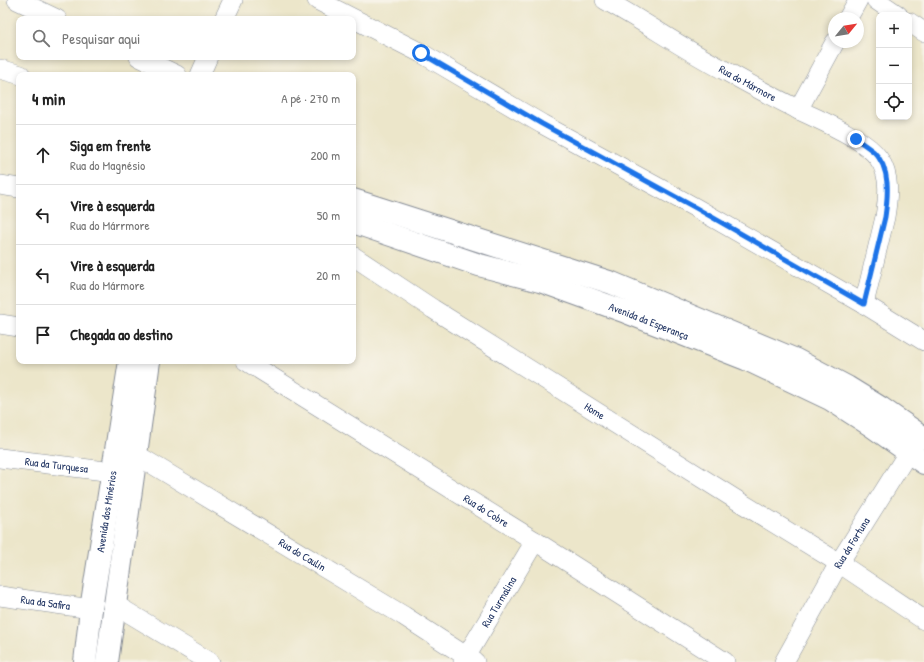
<!DOCTYPE html>
<html lang="pt">
<head>
<meta charset="utf-8">
<style>
  :root { --surface:#fff; --page:#f2f2f2; --text:#222; --muted:#767676; --line:#e0e0e0 }
  body { margin:0; font-family:"Patrick Hand",sans-serif; background:var(--page); color:var(--text) }
  .controls { position:absolute; right:12px; top:12px; display:grid; overflow:hidden; border-radius:8px; box-shadow:0 2px 6px #0003 }
  .controls button { width:36px; height:36px; display:grid; place-items:center; padding:0; border:0; border-bottom:1px solid var(--line); background:var(--surface); color:var(--text); font:20px sans-serif }
  .compass { position:absolute; left:828px; top:12px; width:36px; height:36px; border-radius:50%; background:var(--surface); box-shadow:0 2px 6px #0003; rotate:60deg }
  .stop { position:absolute; width:12px; height:12px; margin:-9px; border:3px solid #1a73e8; border-radius:50%; background:#fff }
  .stop.end { background:#1a73e8; border-color:#fff; box-shadow:0 1px 4px #0008 }
  .list { margin:0; padding:0; list-style:none }
  h2 { display:flex; justify-content:space-between; align-items:center; height:52px; margin:0; padding:0 16px; font-size:17px }
  h2 small { font-size:13px; font-weight:400; color:var(--muted) }
  .list li { display:grid; grid-template-columns:26px 1fr auto; gap:12px; align-items:center; box-sizing:border-box; height:60px; padding:0 16px; border-top:1px solid var(--line) }
  .list b { display:block; font-size:15px; white-space:nowrap }
  .list p { margin:0; font-size:13px; white-space:nowrap; color:var(--muted) }
  .list em { font-size:13px; font-style:normal; color:var(--muted) }
  .icon { flex:none; width:22px; height:22px; fill:none; stroke:currentColor; stroke-width:2; stroke-linecap:round; stroke-linejoin:round }
  .map { position:relative; flex:none; width:924px; height:662px; overflow:hidden }
  .search { position:absolute; background:var(--surface); box-shadow:0 2px 6px #0003; left:16px; top:16px; width:340px; height:44px; display:flex; align-items:center; gap:10px; box-sizing:border-box; padding:0 14px; border-radius:8px; color:var(--muted); font-size:15px }
  .panel { position:absolute; background:var(--surface); box-shadow:0 2px 6px #0003; left:16px; top:72px; width:340px; height:292px; border-radius:8px }
  .map>svg:first-child { display:block }
  .lines { fill:none; stroke-linecap:round; stroke-linejoin:round }
  .minor-casing { stroke:#848a94; stroke-width:20 }
  .tertiary-casing { stroke:#848a94; stroke-width:24 }
  .minor { stroke:#fff; stroke-width:19 }
  .tertiary { stroke:#fff; stroke-width:22 }
  .route { stroke:#1a73e8; stroke-width:5 }
  .labels { text-anchor:middle; stroke-width:3.5; stroke-linejoin:round; paint-order:stroke }
  .street-label { font-size:11px; fill:#1b2f5e; stroke:#f7f3e8 }
</style>
</head>
<body>
<div class="map">
<svg width="924" height="662" viewBox="0 0 924 662">
  <rect width="100%" height="100%" fill="#f7f3e8"/>
  <filter id="ink" filterUnits="userSpaceOnUse"><feTurbulence type="fractalNoise" baseFrequency=".025" numOctaves="2"/><feDisplacementMap in="SourceGraphic" scale="8" xChannelSelector="R" yChannelSelector="G"/><feConvolveMatrix kernelMatrix="1 2 1 2 8 2 1 2 1" color-interpolation-filters="sRGB"/></filter>
  <filter id="wash" filterUnits="userSpaceOnUse"><feTurbulence type="fractalNoise" baseFrequency=".012" numOctaves="4" result="noise"/><feDisplacementMap in="SourceGraphic" scale="16" xChannelSelector="R" yChannelSelector="G"/><feGaussianBlur stdDeviation="0.9" result="paint"/><feColorMatrix in="noise" values="0 0 0 0 0 0 0 0 0 0 0 0 0 0 0 0 0 1.4 0 .05"/><feComposite in="paint" operator="in"/></filter>
  <g filter="url(#wash)">
    <rect width="100%" height="100%" fill="#ece6ca"/>
  </g>
  <g filter="url(#ink)">
    <g class="lines">
      <g class="minor-casing">
        <g id="minor">
          <path d="M17,0L57,19"/>
          <path d="M317,0L421,53L542,124L696,208L864,304L924,341"/>
          <path id="s1" d="M605,0C645,22 682,48 722,69C747,83 773,97 799,110C821,121 866,139 879,159C891,176 888,198 885,217L864,304"/>
          <path d="M876,0L898,15"/>
          <path d="M848,18L858,0"/>
          <path d="M224,19L233,0"/>
          <path d="M909,22L924,32"/>
          <path d="M139,57L177,75"/>
          <path d="M0,69L21,75"/>
          <path d="M200,75L208,57"/>
          <path d="M798,110L835,42"/>
          <path d="M0,185L19,188"/>
          <path id="s2" d="M353,256L433,309L735,499L839,563L924,620"/>
          <path d="M0,324L19,327"/>
          <path id="s3" d="M246,361L535,541L725,662"/>
          <path id="s4" d="M137,455L404,616L475,662"/>
          <path id="s5" d="M0,458L113,472"/>
          <path id="s6" d="M0,596L91,609"/>
          <path d="M114,604L210,662"/>
          <path id="s7" d="M463,662L535,541"/>
          <path id="s8" d="M784,662L839,563L916,440"/>
        </g>
      </g>
      <g class="tertiary-casing">
        <g id="tertiary">
          <path d="M353,200L612,283L796,360L847,387L881,408L924,438"/>
          <path id="s9" d="M353,222L479,265L540,281L626,312L746,359L830,399L872,426L924,463"/>
          <path id="s10" d="M85,662L91,609L130,361"/>
          <path d="M107,662L149,361"/>
        </g>
      </g>
      <use href="#minor" class="minor"/>
      <use href="#tertiary" class="tertiary"/>
    </g>
  </g>
  <g class="lines" filter="url(#ink)">
    <path class="route" d="M421,53L542,124L696,208L864,304L885,217C888,196 891,168 874,152C868,147 862,143 856,139"/>
  </g>
  <g class="labels">
    <g class="street-label">
      <text dy="4" stroke="none"><textPath href="#s1" startOffset="165">Rua do Mármore</textPath></text>
      <text dy="4" stroke="none"><textPath href="#s9" startOffset="312">Avenida da Esperança</textPath></text>
      <text dy="4" stroke="none"><textPath href="#s2" startOffset="287">Home</textPath></text>
      <text dy="4" stroke="none"><textPath href="#s5" startOffset="57">Rua da Turquesa</textPath></text>
      <text dy="4" stroke="none"><textPath href="#s10" startOffset="152">Avenida dos Minérios</textPath></text>
      <text dy="4" stroke="none"><textPath href="#s3" startOffset="283">Rua do Cobre</textPath></text>
      <text dy="4" stroke="none"><textPath href="#s8" startOffset="137">Rua da Fortuna</textPath></text>
      <text dy="4" stroke="none"><textPath href="#s4" startOffset="193">Rua do Caulin</textPath></text>
      <text dy="4" stroke="none"><textPath href="#s7" startOffset="70">Rua Turmalina</textPath></text>
      <text dy="4" stroke="none"><textPath href="#s6" startOffset="46">Rua da Safira</textPath></text>
    </g>
  </g>
</svg>
<div class="controls">
<button>+</button>
<button>−</button>
<button><svg class="icon" aria-label="locate" viewBox="0 0 24 24"><circle cx="12" cy="12" r="6"/><path d="M12 2v4M12 18v4M2 12h4M18 12h4"/></svg></button>
</div>
<svg class="compass" viewBox="-18 -18 36 36"><path d="M0-13l5 13h-10z" fill="#e53935"/><path d="M0 13l5-13h-10z" fill="#767676"/></svg>
<div class="stop" style="left:421px;top:53px"></div>
<div class="stop end" style="left:856px;top:139px"></div>
<div class="search"><svg class="icon" aria-label="search" viewBox="0 0 24 24"><circle cx="10" cy="10" r="6"/><path d="M15 15l6 6"/></svg>Pesquisar aqui</div>
<section class="panel">
<h2>4 min<small>A pé · 270 m</small></h2>
<ul class="list">
<li><svg class="icon" aria-label="ahead" viewBox="0 0 24 24"><path d="M12 20V5M6 11l6-6 6 6"/></svg><div><b>Siga em frente</b><p>Rua do Magnésio</p></div><em>200 m</em></li>
<li><svg class="icon" aria-label="left" viewBox="0 0 24 24"><path d="M17 20v-9H6M10 6l-5 5 5 5"/></svg><div><b>Vire à esquerda</b><p>Rua do Márrmore</p></div><em>50 m</em></li>
<li><svg class="icon" aria-label="left" viewBox="0 0 24 24"><path d="M17 20v-9H6M10 6l-5 5 5 5"/></svg><div><b>Vire à esquerda</b><p>Rua do Mármore</p></div><em>20 m</em></li>
<li><svg class="icon" aria-label="arrive" viewBox="0 0 24 24"><path d="M6 21V4h12l-3 4 3 4H6"/></svg><div><b>Chegada ao destino</b></div></li>
</ul>
</section>
</div>
</body>
</html>
